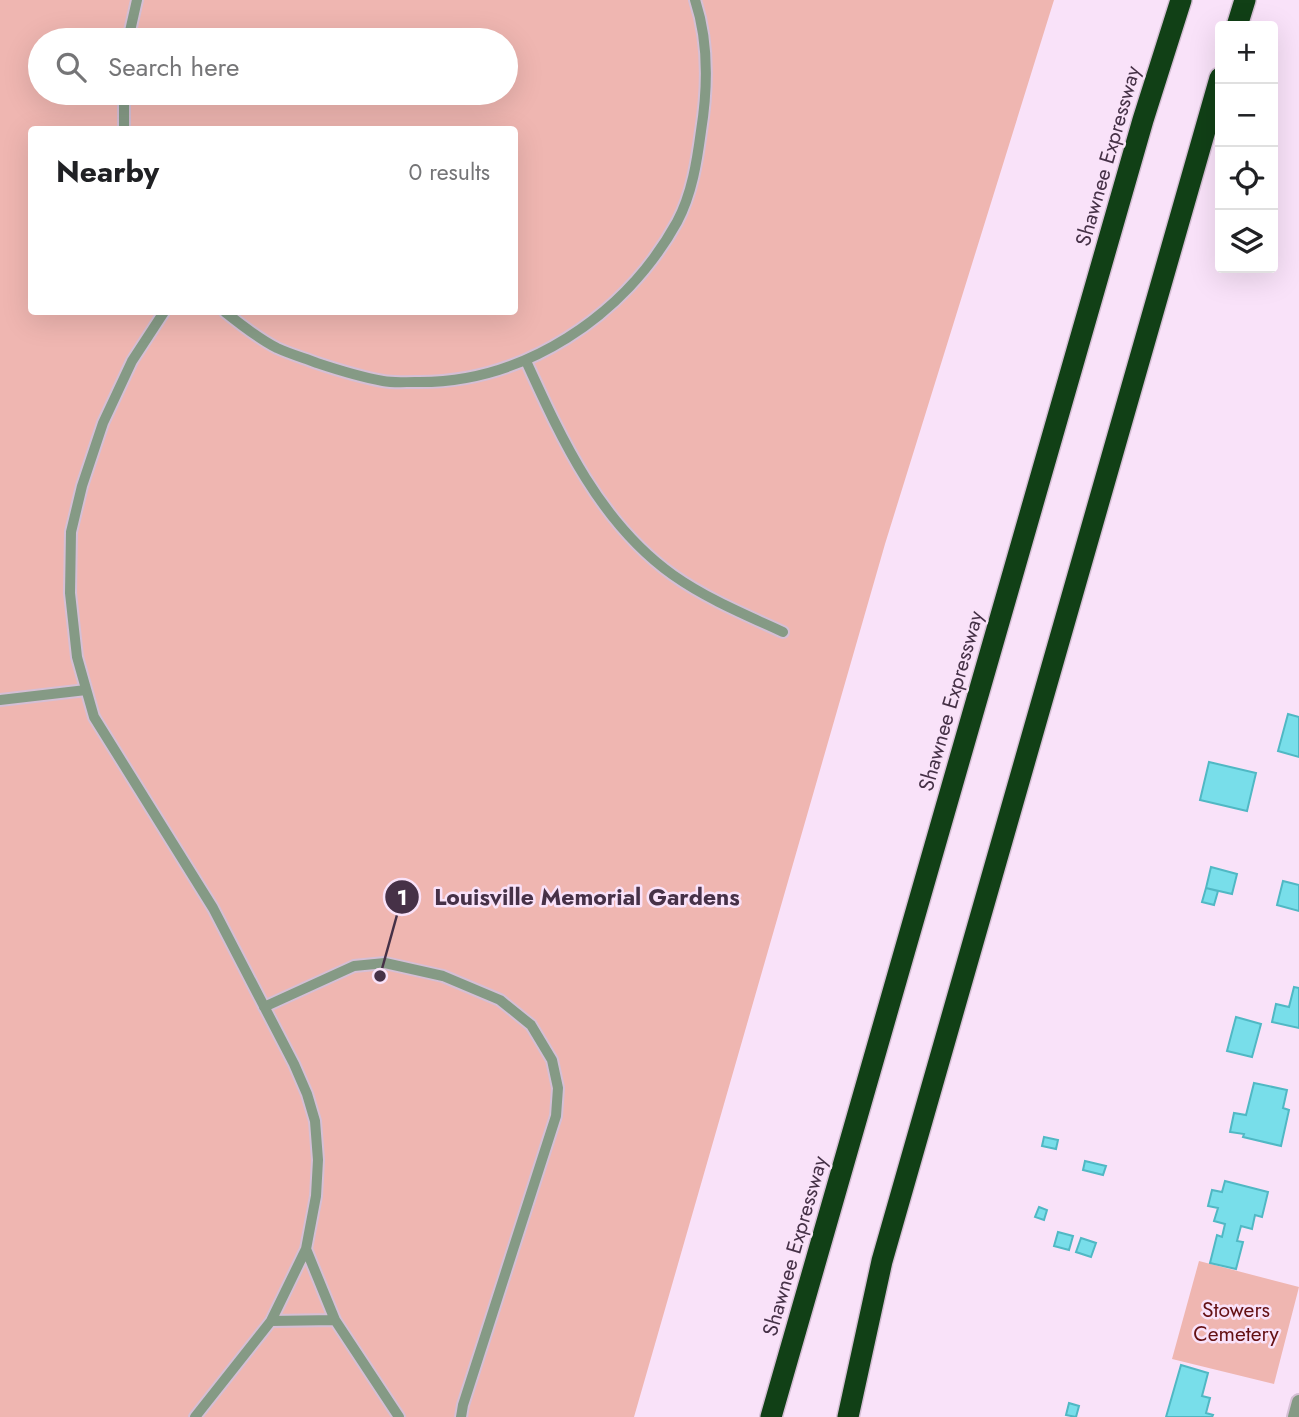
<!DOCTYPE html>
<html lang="en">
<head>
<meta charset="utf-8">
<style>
  :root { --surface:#fff; --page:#f6f6f6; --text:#202124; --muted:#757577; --line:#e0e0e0 }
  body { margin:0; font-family:Jost,sans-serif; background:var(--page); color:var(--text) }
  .controls { position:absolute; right:21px; top:21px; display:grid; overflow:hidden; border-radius:7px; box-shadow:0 7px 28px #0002 }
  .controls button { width:63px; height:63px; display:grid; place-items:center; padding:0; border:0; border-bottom:2px solid var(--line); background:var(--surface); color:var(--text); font:35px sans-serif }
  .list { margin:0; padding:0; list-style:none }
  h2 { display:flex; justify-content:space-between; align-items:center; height:91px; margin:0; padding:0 28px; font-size:30px }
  h2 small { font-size:23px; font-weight:400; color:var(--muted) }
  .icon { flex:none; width:38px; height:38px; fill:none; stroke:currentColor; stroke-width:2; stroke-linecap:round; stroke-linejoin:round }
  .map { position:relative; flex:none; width:1299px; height:1417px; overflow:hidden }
  .search { position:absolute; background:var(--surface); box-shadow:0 7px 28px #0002; left:28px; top:28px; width:490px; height:77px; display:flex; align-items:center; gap:18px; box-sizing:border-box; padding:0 24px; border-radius:38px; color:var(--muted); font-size:26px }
  .panel { position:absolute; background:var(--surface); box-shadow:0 7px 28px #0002; left:28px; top:126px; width:490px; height:189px; border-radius:7px }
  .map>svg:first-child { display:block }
  .green { fill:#efb6b1; fill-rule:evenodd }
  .building { fill:#78deea; stroke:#50b8c4; stroke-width:2 }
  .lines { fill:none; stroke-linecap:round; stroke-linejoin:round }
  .service-casing { stroke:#d5bfd5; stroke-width:14 }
  .minor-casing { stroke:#d5bfd5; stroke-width:18 }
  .motorway-casing { stroke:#d5bfd5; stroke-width:24 }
  .service { stroke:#859a85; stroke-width:10 }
  .minor { stroke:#859a85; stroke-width:14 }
  .motorway { stroke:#114016; stroke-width:21 }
  .labels { text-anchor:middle; stroke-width:5; stroke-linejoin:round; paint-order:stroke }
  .street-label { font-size:21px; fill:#463147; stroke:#f9e2f9 }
  .park-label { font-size:21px; fill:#641013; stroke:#f9e2f9 }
  .leader { fill:none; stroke:#463147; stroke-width:2.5 }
  .callout-dot { fill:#463147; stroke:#f9e2f9; stroke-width:2.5 }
  .mark-label { font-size:21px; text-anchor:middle; font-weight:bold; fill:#fff }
  .callout-label { font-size:23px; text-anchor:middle; font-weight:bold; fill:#463147; stroke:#f9e2f9; stroke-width:5; stroke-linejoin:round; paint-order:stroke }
</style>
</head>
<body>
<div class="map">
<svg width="1299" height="1417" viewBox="0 0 1299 1417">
  <rect width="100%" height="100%" fill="#f9e2f9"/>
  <path class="green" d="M0,0H1054L885,544L634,1417H0ZM40,40H506V93H40ZM32,130H514V312H32Z
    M1199,1261L1299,1287L1274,1384L1172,1359Z"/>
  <path class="building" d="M1288,714L1299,717V757L1278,751Z
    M1209,762L1256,773L1247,811L1200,800Z
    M1211,867L1237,874L1232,894L1206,888Z
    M1283,881L1299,885V911L1277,905Z
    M1206,888L1218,891L1214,905L1202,902Z
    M1294,987L1299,988V1028L1272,1022L1276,1004L1289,1007Z
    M1236,1017L1261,1024L1252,1057L1227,1051Z
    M1254,1083L1287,1090L1283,1108L1289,1110L1281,1146L1243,1137L1244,1134L1230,1132L1234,1113L1246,1115Z
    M1044,1137L1058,1140L1056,1149L1042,1146Z
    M1085,1161L1106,1166L1103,1175L1083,1170Z
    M1225,1181L1268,1192L1262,1217L1255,1215L1252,1229L1241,1226L1237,1241L1243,1242L1236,1269L1210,1263L1217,1235L1222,1237L1225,1224L1214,1221L1218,1208L1208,1206L1212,1190L1222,1192Z
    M1039,1207L1047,1210L1044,1220L1035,1217Z
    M1058,1232L1073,1236L1069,1250L1054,1246Z
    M1081,1238L1096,1243L1091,1257L1076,1252Z
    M1181,1365L1208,1373L1202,1396L1210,1398L1206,1413L1213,1415L1212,1417H1166Z
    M1069,1403L1079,1406L1076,1417L1066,1415Z"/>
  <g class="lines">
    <g class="service-casing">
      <path id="service" d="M128,40L137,0
        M124,93V130
        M164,312L132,361L103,423L82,486L71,532L70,593L77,657L94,717L213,908L294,1064L307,1094L315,1121L318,1160L316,1196L306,1249L335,1320L399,1417
        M225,312C240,324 259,339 277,348C290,354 304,358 317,363C338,370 361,377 383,381C393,383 404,382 415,382C523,384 625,316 677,222C692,194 697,161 701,131C708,87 709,42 695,0
        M526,361C562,440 600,523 673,575C707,599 746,615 783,632
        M0,700L86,690
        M264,1007L354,966L385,963L443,976L500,1000L531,1025L552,1060L558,1088L556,1116L463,1405L461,1417
        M271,1321L335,1320
        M195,1417L271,1321L306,1249"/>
    </g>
    <g class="minor-casing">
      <path id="minor" d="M1295,1417L1299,1402"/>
    </g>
    <g class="motorway-casing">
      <path id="motorway" d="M1237,26L1245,0
        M771,1417L1143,120L1181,0
        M848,1417L882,1261L1220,78"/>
    </g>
    <use href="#service" class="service"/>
    <use href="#minor" class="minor"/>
    <use href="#motorway" class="motorway"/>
  </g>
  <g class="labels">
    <g class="street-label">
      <text transform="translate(1108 156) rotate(-74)" y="7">Shawnee Expressway</text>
      <text transform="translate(951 701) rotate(-74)" y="7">Shawnee Expressway</text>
      <text transform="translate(795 1246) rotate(-74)" y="7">Shawnee Expressway</text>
    </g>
    <g class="park-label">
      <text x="1236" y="1317">Stowers<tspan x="1236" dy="24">Cemetery</tspan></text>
    </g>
  </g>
  <path class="leader" d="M380 976L402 897"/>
  <g class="callout-dot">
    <circle cx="380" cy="976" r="7"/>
    <circle cx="402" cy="897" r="18"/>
  </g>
  <g class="mark-label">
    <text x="402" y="905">1</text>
  </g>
  <g class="callout-label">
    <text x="587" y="905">Louisville Memorial Gardens</text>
  </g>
</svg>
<div class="controls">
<button>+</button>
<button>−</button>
<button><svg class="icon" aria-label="locate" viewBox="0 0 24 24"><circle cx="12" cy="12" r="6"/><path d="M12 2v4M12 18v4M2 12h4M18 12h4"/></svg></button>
<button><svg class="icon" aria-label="layers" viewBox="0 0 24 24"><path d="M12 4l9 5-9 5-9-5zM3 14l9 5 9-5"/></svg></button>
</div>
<div class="search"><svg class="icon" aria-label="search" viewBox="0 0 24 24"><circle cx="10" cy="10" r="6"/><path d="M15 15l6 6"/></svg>Search here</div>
<section class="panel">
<h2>Nearby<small>0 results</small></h2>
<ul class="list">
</ul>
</section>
</div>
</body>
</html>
